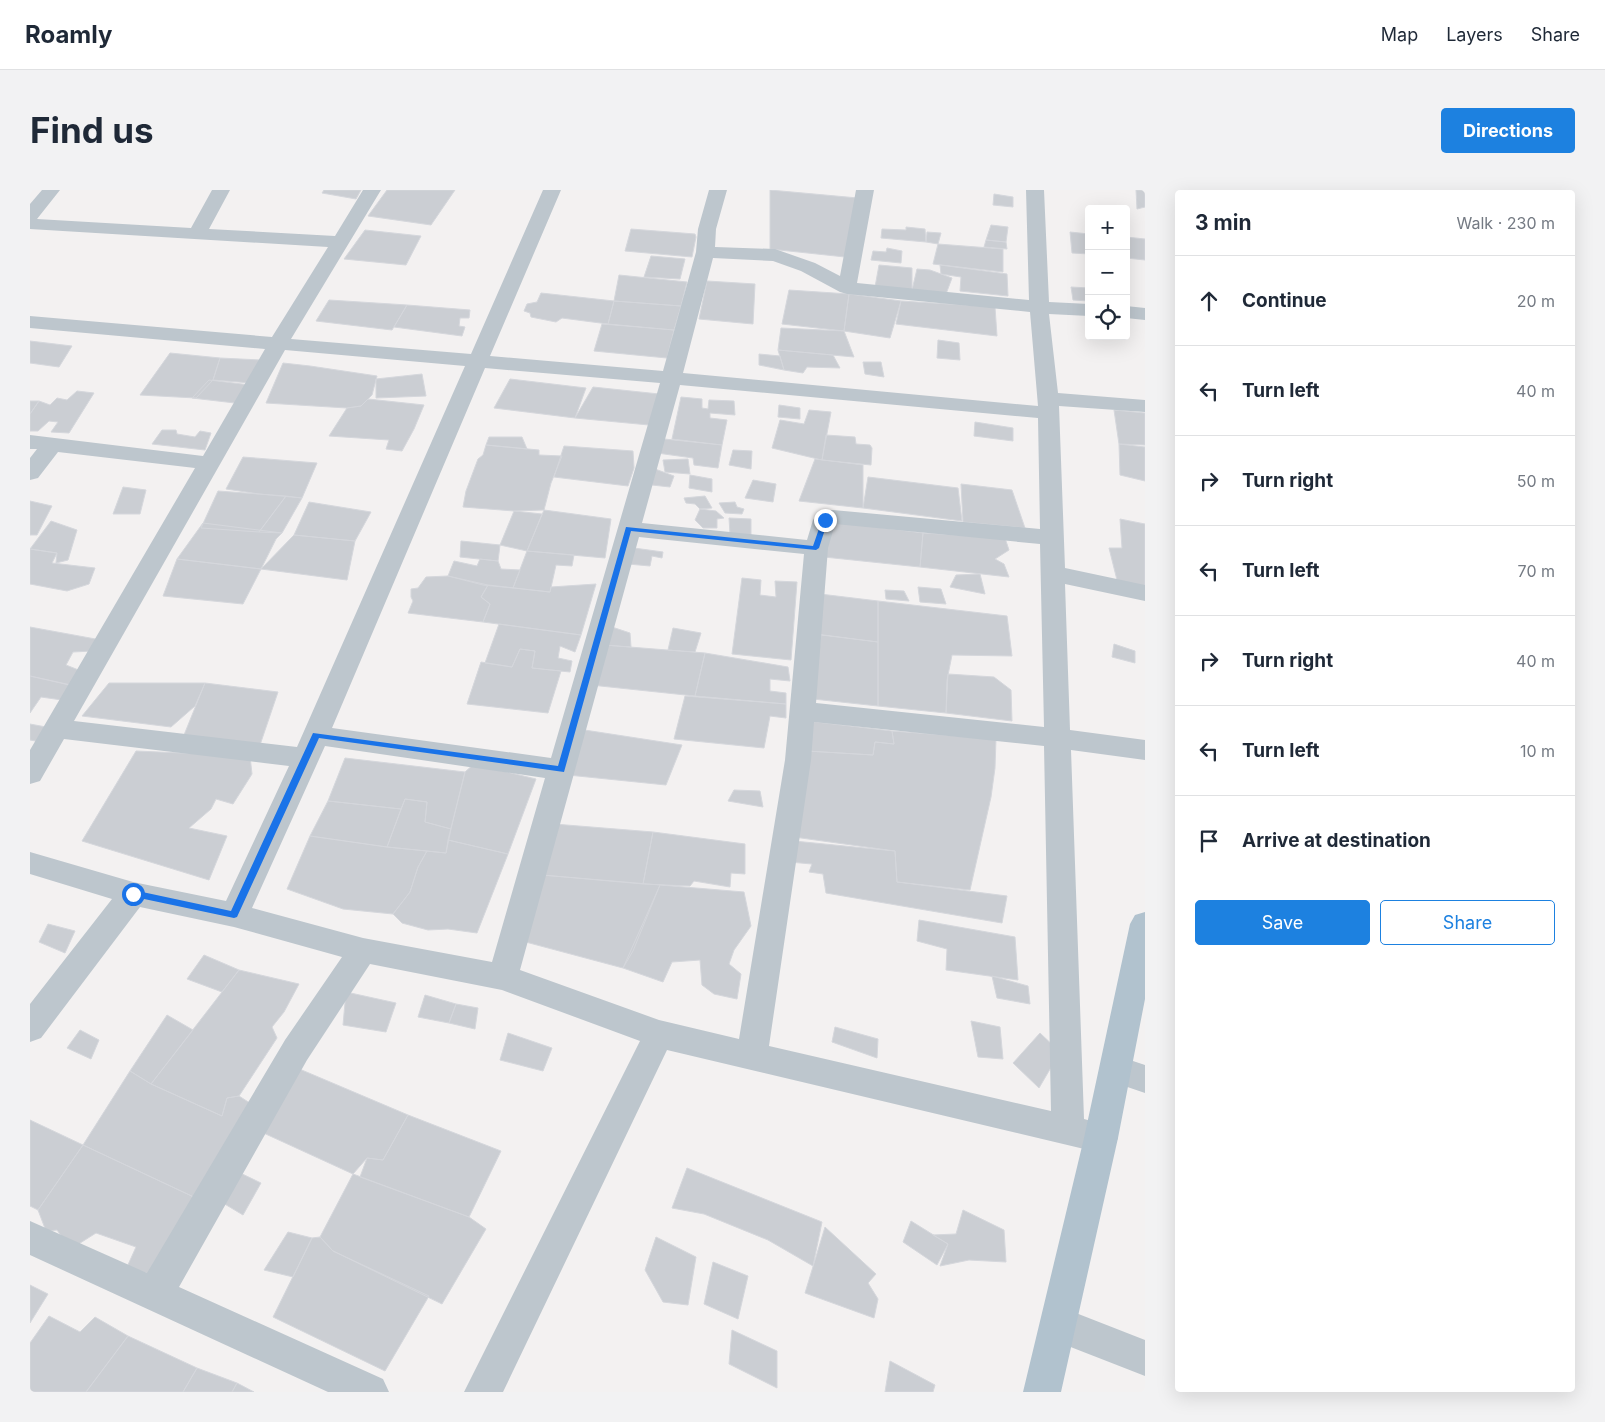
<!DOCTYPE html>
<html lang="en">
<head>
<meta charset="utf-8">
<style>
  :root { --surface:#fff; --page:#f2f2f3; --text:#1f2937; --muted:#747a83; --line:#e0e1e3; --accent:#1d81e0 }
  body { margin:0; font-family:Inter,sans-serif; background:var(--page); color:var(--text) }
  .controls { position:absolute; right:15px; top:15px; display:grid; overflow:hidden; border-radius:5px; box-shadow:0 5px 20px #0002 }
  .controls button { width:45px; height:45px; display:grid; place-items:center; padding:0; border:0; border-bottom:1px solid var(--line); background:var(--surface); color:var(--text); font:25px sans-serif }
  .stop { position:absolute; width:15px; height:15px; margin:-11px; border:4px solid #1a73e8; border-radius:50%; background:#fff }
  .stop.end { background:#1a73e8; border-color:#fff; box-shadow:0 1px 5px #0008 }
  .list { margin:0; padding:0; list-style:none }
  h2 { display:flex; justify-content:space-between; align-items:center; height:65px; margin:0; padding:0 20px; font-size:21px }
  h2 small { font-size:16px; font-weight:400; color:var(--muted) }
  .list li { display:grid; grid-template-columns:32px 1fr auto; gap:15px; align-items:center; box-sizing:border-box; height:90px; padding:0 20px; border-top:1px solid var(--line) }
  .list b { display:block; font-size:19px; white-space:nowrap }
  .list em { font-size:16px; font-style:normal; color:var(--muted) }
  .actions { display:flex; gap:10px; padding:15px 20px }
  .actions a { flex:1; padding:11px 0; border:1px solid var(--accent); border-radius:5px; text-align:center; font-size:18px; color:var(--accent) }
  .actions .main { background:var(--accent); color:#fff }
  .icon { flex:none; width:28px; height:28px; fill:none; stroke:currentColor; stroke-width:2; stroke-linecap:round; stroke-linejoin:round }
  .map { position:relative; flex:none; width:1115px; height:1202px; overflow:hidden; border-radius:5px }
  header { display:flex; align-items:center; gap:30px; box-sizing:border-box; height:70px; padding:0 25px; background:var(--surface); border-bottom:1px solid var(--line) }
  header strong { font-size:24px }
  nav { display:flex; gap:28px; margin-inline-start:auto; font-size:18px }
  .intro { display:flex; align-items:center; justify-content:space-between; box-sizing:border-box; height:120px; padding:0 30px }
  h1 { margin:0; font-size:35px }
  .button { padding:12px 22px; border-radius:5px; background:var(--accent); color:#fff; font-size:18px; font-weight:700 }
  main { display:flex; gap:30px; padding:0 30px }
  aside { flex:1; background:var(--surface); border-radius:5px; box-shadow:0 5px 20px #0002 }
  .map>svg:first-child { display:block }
  .building { fill:#cbced3; stroke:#d5d7dc }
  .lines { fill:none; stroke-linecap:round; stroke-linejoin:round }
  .minor { fill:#bdc6cd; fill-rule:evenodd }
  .tertiary { fill:#bdc6cd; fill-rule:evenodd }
  .primary { fill:#b1c2ce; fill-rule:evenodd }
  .route { fill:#1a73e8 }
</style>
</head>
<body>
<header>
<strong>Roamly</strong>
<nav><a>Map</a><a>Layers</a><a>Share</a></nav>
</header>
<div class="intro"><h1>Find us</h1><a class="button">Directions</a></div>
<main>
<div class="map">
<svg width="1115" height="1202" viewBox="0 0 1115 1202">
  <rect width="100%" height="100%" fill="#f3f1f1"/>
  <path class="building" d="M294,0H331L326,9L292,3Z
    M357,0H425L401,35L338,26Z
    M740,0L828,8L815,67L740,59Z
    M1106,0H1115V17L1107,19Z
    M964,4L983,7V17L963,15Z
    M961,35L978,37L976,52L956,50Z
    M876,37L895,39L896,52L851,48L852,39L876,40Z
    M601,39L665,44L666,47L662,67L595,61Z
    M335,40L391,46L376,75L314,69Z
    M897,42L911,43L908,54L896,52Z
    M1040,42L1059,44V64L1042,63Z
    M1096,47L1115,49V70L1096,68Z
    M956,50L976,52L977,59L954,57Z
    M908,54L973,59V82L903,74Z
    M857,58L872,61L871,73L841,70L843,61L856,62Z
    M621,66L655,69L650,89L614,87Z
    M849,75L882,78V100L845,97Z
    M910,75L977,84L978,106L930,101L931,87L911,84Z
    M887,79L900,80L922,88L916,104L882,100Z
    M589,85L657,92L651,116L584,111Z
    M677,91L725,94L723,134L669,129Z
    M1041,97L1059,98V111L1043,110Z
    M759,100L819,104L814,141L752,134Z
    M511,103L584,111L578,134L532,128L526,132L501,127L500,123L494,121L497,114L507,112Z
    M819,104L871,111L860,148L814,141Z
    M299,110L377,115L362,140L286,131Z
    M584,111L651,116L644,140L578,134Z
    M871,111L965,117L967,146L866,134Z
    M377,115L440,120L439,128H430L429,136L435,137L432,146L364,137Z
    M572,134L644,140L637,168L564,161Z
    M751,138L814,141L824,167L748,160Z
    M908,150L929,153L930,170L907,168Z
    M0,151L42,156L29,177L0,173Z
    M748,160L803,165L810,178L777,177L773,183L754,180Z
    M140,163L190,168L183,190L166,208L110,205Z
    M729,164L750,166L754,180L729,175Z
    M190,168L231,170L221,193L183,190Z
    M833,172H851L854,187L835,184Z
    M253,173L280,176L347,186L342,205L331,216L317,218L236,213Z
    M392,184L396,206L346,208V189Z
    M480,189L556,198L545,228L464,218Z
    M179,190L220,195L205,213L162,208Z
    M563,197L629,204L619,235L545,228Z
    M47,201L64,203L39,243L21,242L28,232L19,231L8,241H0V224L9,211L20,215L27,208L37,210Z
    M651,207L672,209V218L678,219L679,210L704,211L705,225L680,223V228L697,230L692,255L642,249Z
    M338,209L394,215L384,239L372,261L356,259L359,250L299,246L317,218L331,216Z
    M0,211H9L0,224Z
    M749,215L770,218V229L748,227Z
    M779,220L801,222L792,270L742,258L750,230L774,234Z
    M1084,220L1115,223V255L1089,254Z
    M945,232L983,238V251L944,246Z
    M132,240H146L147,244L165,247L170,241L181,243L175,260L122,254Z
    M796,245L825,247L826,254L840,255L842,258L841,275L792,270Z
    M459,247H492L497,259L456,255Z
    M634,249L692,255L688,278L664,275L663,268L627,263Z
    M1089,254L1115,257V291L1090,285Z
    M456,255L509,260V265L532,266L521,293L514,320L484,321L433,317L436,301L448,269L453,265Z
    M534,256L603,261L604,278L598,296L524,287Z
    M703,260L722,261L721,279L699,275Z
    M213,267L287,273L272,308L229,304L196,299Z
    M658,269L660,284L635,282L633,270Z
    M785,269L833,275V318L769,311Z
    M625,279L644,286L640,297L622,295Z
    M660,285L682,289V302L659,298Z
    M838,287L928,298L932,331L833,318Z
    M723,290L746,294L743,312L715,308Z
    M931,294L982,300L995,338L933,332Z
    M93,297L116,300L110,324H83Z
    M188,301L229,304L256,306L229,342L171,338Z
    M256,306L272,308L252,343L229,342Z
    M675,306L682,318L670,319L665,314L656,313L654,308Z
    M0,311L22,316L7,345H0Z
    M279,312L341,322L325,351L264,345Z
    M705,312L707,317L714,319L712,324L695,323L689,313Z
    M670,319L686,321L694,328L687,329V338H673L665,330Z
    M514,320L581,329L575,368L497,361Z
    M484,321L512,324L497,361L470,355Z
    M699,328L721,329V346L700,344Z
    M1090,329L1115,334V398L1087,390L1079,358H1092Z
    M21,331L47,340L38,370L26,373L27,363L0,359Z
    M800,331L893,343L890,377L794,367Z
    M173,333L252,343L246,349L231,379L147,369Z
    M893,343L975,348L979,360L965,369L974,374L979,387L890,377Z
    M264,345L325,351L317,390L231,379Z
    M431,351L470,355L468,371L430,367Z
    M604,358L633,362L632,368L622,366L620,376L598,374Z
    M0,359L27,363L22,373L65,378L59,394L37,401L0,394Z
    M497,361L544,365L542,376L526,375L520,402L483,398Z
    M147,369L231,379L213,414L133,406Z
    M450,369L468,371L471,379L490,380L483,398L453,395L418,386L424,371L447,376Z
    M950,384L955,404L920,397L926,385Z
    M418,386L458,395L451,407L460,414L453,432L378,423L383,411L381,407V399L388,398L396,387Z
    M712,388L731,390L730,405L746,407L745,391L767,392L761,470L702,464Z
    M566,394L551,445L453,432L460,414L451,407L458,395L520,402L521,397Z
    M888,397L911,399L916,414L890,412Z
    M855,400L874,401L879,411L856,409Z
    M790,404L848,411V452L786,444Z
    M848,411L977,426L982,466L922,465L917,490L916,523L848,516Z
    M469,434L551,445L545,462L530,456L528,468L542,471L540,482L502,478L505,461L490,459L482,477L455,473Z
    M576,435L600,443L601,457L574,455Z
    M0,437L71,450L62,461L43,462L36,475L56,483L48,497L0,486Z
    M643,438L671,443L665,462L638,460Z
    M791,445L848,452V516L783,509Z
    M1084,454L1105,461V473L1082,467Z
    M574,455L675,463L665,506L561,495Z
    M490,459L505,461L502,478L531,481L518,523L437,514L451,472L482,477Z
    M675,463L758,477L760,491L740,489V501L756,503V514L665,506Z
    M918,484L964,487L981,500L982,531L916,523Z
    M0,486L41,495L39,511L11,507L0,523Z
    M79,493H175L165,516L141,537L52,526Z
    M175,493L248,502L230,555L154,545Z
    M655,506L756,514V528L740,526L734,558L644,549Z
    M778,531L862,541L864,554L845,552L843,565L777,561Z
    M0,534L16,537L11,552L0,550Z
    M548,539L652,555L636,595L538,585Z
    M862,541L966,549L965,578L961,607L940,700L867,692L865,661L764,647L777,561L843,565L845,552L864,554Z
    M106,561L220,566L222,584L203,614L186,609L181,619L159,638L197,646L179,690L52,651Z
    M315,568L435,582L421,639L395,632L397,612L375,609L371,619L298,611Z
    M444,574L506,589L478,664L418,650L435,582Z
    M704,600L730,601L733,617L698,611Z
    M375,609L397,612L395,632L421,639L416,663L357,657Z
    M298,611L371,619L357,657L280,646Z
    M524,634L623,642L613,694L512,685Z
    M623,642L715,654V684L701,683L700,697L664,691L660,696L613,694Z
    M280,646L357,657L397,661L388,677L380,702L363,724L313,719L257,699Z
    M418,650L478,664L447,743L418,739L398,740L372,733L363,724L380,702L388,677L397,661L416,663Z
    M764,651L865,661L867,692L977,706L972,733L796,703L793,684L779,682L782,674L759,672Z
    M512,685L630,695L603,761L593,778L492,751Z
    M630,695L714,702L721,736L704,760L699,774L711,784L707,809L684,804L672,795L670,770L642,772L633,792L593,778Z
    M889,730L985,747L988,790L916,780L917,759L887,751Z
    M18,734L45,741L35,763L9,752Z
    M174,765L209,780L192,802L157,789Z
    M209,780L269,794L254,822L242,837L247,848L209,906L197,908L192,926L121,894Z
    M962,786L998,796L1000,814L967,808Z
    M316,802L366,813L356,842L313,835Z
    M395,805L426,814L419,833L388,827Z
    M426,814L448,818L445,839L419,833Z
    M137,825L163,840L121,894L100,881Z
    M941,831L970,837L973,869L948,867Z
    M805,837L848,849L847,868L802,852Z
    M50,840L69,850L61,869L37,858Z
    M478,843L522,858L513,881L470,870Z
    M1010,843L1030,862L1009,898L983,873Z
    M267,878L378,925L353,970L337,968L323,984L227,940Z
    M100,881L121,894L192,926L197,908L209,906L226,917L168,1009L53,955Z
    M378,925L471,961L439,1027L330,987L337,968L353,970Z
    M0,930L53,955L8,1020L0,1016Z
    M53,955L168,1009L119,1084L97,1077L106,1057L66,1043L47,1055L32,1047L27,1040L16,1041L8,1020Z
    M657,978L792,1032L783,1076L738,1050L674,1024L642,1018Z
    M204,980L231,993L213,1025L188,1010Z
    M323,984L439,1027L456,1039L412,1114L303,1061L290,1047Z
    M933,1020L974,1040L976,1072L939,1070L910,1076L918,1054L903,1045L926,1044Z
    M881,1031L918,1054L907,1075L873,1052Z
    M795,1037L846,1084L838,1093L848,1109L844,1128L775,1103Z
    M258,1042L282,1048L263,1087L234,1080Z
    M290,1047L303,1061L399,1106L355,1181L243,1127L282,1048Z
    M626,1047L666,1067L658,1115L633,1112L615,1080Z
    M683,1072L718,1086L708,1129L674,1114Z
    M0,1095L18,1104L0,1133Z
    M19,1126L50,1142L65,1127L98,1146L56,1202H0V1153Z
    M702,1140L747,1161V1198L699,1174Z
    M98,1146L167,1178L153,1202H56Z
    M860,1171L905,1195L903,1202H855Z
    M167,1178L207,1193L202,1202H153Z
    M207,1193L224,1202H202Z"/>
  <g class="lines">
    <path class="minor" d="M12,0H30L7,29L161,38L182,0H200L179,39L305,46L333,0H351L261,149L441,164L513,0H531L460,166L633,181L666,62L668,39L679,0H697L686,39L685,57L745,59L785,73L810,86L826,0H844L827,93L999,110L996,0H1014L1019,112L1059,114V126L1019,124L1028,203L1115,210V222L1029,216L1035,378L1115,395V411L1035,394L1040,540L1115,550V570L1041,560L1054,929L1083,937L1088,948L1083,959L1071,963L637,860L473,1202H434L610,851L472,800L340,774L277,870L149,1097L353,1189L359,1202H298L0,1065V1031L117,1083L255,850L312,767L204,737L110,717L11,848L0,852V814L82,709L0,684V662L103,692L196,711L259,576L34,549L10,591L0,594V560L165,278L28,262L8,288L0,290V268L7,259H0V245L173,266L235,159L0,138V126L242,147L298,57L0,39V14ZM683,68L743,71L771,81L810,102L817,104L1000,122L1008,216L653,183ZM255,160L435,176L267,557L44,531ZM455,178L630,193L521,568L302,538ZM650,195L1008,228L1010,339L803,320L789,322L783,330L777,350L612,333ZM805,334L1010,354L1014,537L786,513L798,358ZM609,347L774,364L755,570L709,849L629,830L490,780ZM784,532L1014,556L1021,921L739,856L781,570ZM295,556L515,588L462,772L333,748L222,718Z
      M1096,116L1115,118V130L1096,128Z
      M1085,865L1115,875V903L1074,889L1069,879L1074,869Z"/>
    <path class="tertiary" d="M1028,1116L1115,1150V1186L1015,1147L1010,1134L1015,1121Z"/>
    <path class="primary" d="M1115,722V809L1088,948L1031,1202H993L1054,948L1100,734L1105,725Z"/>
  </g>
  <path class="route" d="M795,327L798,330L789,358L786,360L601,341L534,582L289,548L207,727L204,728L100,706V701L103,700L201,721L283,543L528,576L596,337L783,356L792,330Z"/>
</svg>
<div class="controls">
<button>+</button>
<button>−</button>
<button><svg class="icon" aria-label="locate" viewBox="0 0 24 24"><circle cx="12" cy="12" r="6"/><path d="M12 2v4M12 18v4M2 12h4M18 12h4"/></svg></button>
</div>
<div class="stop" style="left:103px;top:704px"></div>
<div class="stop end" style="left:795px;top:330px"></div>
</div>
<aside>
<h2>3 min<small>Walk · 230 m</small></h2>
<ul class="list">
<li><svg class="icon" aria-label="ahead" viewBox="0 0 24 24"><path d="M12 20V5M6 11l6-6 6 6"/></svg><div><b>Continue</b></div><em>20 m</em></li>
<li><svg class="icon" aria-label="left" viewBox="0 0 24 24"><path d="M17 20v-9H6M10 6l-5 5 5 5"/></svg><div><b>Turn left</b></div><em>40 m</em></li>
<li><svg class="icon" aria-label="right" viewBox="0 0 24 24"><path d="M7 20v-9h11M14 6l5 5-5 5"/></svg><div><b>Turn right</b></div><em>50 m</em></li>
<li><svg class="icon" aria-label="left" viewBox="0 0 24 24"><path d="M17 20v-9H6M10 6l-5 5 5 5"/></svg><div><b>Turn left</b></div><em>70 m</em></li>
<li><svg class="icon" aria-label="right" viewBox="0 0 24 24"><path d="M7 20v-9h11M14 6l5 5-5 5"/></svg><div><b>Turn right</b></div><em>40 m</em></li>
<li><svg class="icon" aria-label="left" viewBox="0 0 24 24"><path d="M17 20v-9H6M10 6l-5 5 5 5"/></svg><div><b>Turn left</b></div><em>10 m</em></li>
<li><svg class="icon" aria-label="arrive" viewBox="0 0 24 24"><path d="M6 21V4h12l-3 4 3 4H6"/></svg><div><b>Arrive at destination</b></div></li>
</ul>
<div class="actions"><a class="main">Save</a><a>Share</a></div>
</aside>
</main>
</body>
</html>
